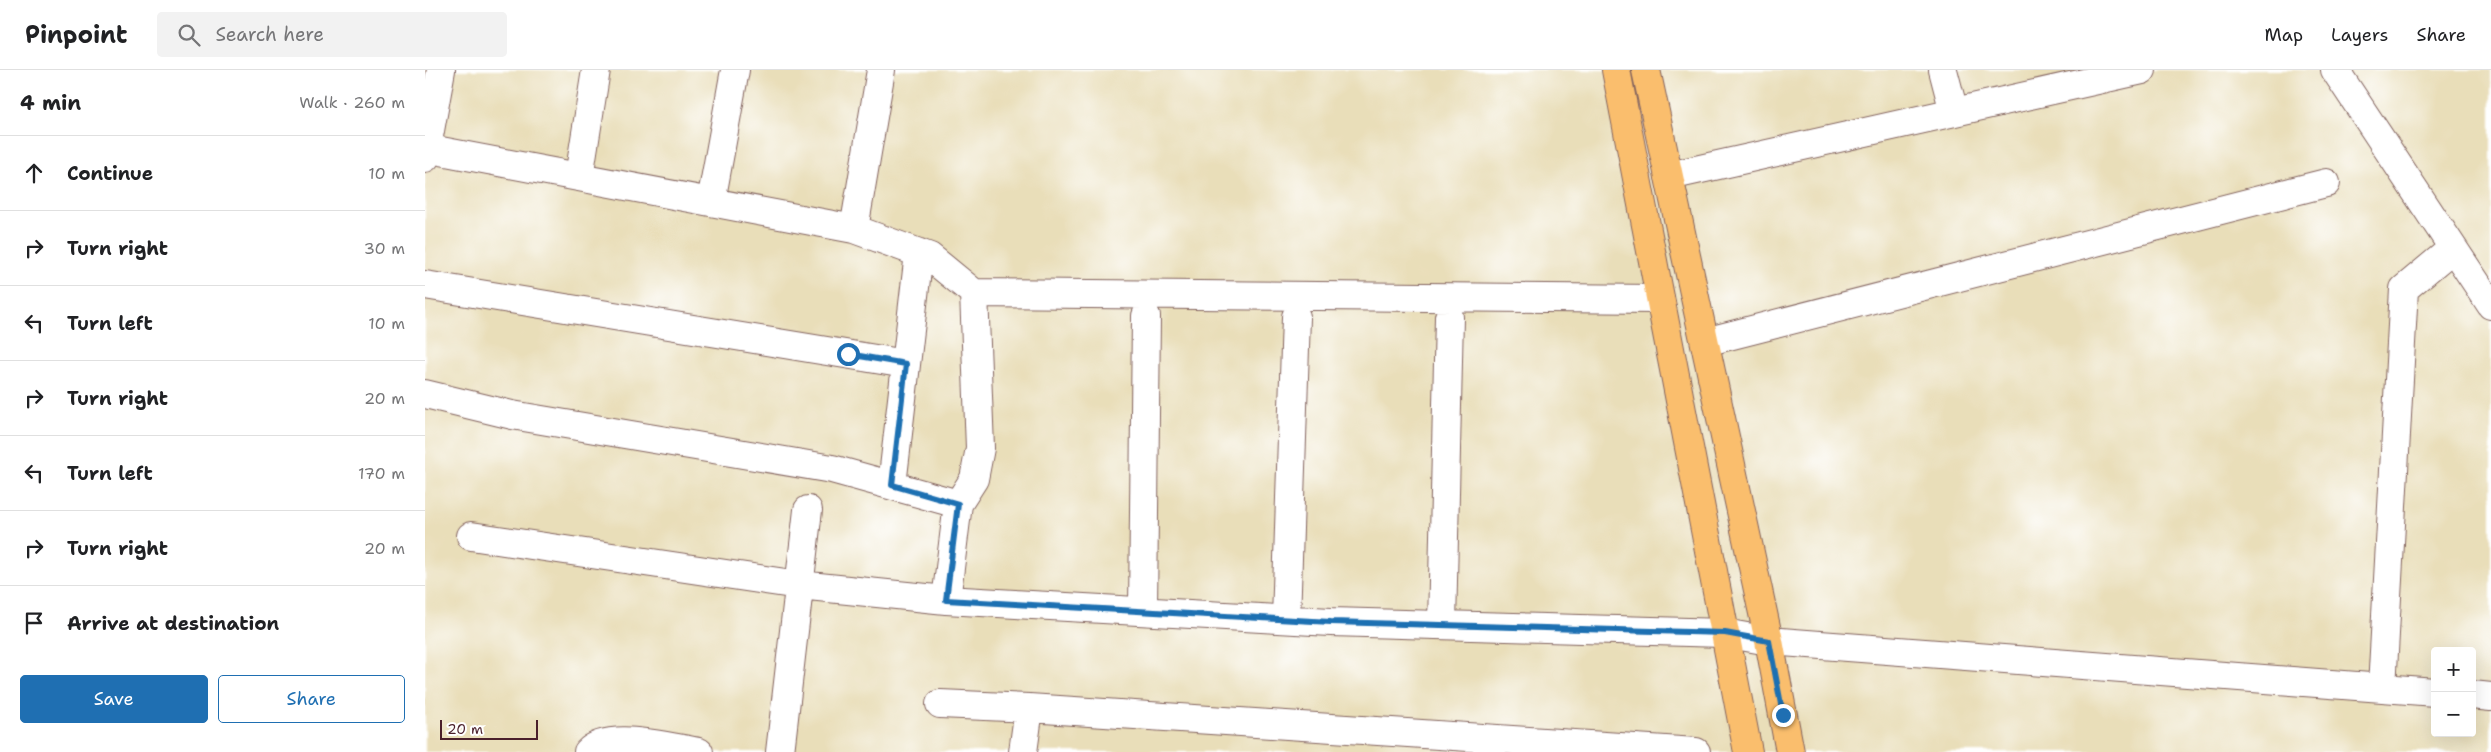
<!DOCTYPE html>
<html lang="en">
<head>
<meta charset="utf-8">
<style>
  :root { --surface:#fff; --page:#f2f2f2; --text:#202124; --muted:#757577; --line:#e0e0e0; --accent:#1f6fb2 }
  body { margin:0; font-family:"Shantell Sans",sans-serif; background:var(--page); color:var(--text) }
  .controls { position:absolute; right:15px; bottom:15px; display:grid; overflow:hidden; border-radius:5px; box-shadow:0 5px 20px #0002 }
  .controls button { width:45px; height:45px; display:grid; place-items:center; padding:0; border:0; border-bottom:1px solid var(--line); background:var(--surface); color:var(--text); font:25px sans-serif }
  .scale { position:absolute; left:15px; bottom:12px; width:98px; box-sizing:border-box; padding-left:5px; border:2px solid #4a1f2b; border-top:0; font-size:14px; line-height:18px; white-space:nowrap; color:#4a1f2b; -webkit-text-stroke:4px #fff; paint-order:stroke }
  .stop { position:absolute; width:15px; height:15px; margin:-11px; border:4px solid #1f6fb2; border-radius:50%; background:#fff }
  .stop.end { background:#1f6fb2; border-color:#fff; box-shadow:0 1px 5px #0008 }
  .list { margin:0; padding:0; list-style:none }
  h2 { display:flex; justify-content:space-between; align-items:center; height:65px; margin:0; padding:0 20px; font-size:21px }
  h2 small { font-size:16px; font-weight:400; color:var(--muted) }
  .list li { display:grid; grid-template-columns:32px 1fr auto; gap:15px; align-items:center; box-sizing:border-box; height:75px; padding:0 20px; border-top:1px solid var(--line) }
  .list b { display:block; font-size:19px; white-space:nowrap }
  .list em { font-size:16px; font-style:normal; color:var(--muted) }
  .actions { display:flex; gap:10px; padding:15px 20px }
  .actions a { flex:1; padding:11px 0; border:1px solid var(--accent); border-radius:5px; text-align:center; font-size:18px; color:var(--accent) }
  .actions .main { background:var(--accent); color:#fff }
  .icon { flex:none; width:28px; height:28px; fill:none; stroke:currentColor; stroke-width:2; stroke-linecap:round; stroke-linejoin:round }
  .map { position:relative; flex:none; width:2066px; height:682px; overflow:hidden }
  header { display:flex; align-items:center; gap:30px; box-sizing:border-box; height:70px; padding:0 25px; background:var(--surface); border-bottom:1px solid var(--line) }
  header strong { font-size:24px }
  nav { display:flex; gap:28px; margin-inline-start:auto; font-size:18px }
  .search { width:350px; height:45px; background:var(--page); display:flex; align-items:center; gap:12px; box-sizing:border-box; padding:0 18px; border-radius:5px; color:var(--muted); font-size:19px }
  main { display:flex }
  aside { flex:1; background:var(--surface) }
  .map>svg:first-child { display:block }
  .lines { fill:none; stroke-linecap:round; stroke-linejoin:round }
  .minor-casing { stroke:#82625d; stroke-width:30 }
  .major-casing { stroke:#82625d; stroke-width:30 }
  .minor { stroke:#fff; stroke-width:28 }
  .major { stroke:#fabe6d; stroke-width:28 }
  .route { stroke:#1f6fb2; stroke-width:6 }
</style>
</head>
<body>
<header>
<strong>Pinpoint</strong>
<div class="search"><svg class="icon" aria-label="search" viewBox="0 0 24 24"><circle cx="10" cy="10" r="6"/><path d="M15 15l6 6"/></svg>Search here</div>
<nav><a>Map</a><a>Layers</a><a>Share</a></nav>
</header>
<main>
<aside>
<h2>4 min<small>Walk · 260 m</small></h2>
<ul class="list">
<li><svg class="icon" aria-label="ahead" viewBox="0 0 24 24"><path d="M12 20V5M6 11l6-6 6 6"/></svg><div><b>Continue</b></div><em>10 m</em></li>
<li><svg class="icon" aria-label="right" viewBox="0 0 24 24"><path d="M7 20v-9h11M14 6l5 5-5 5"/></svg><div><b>Turn right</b></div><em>30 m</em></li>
<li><svg class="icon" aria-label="left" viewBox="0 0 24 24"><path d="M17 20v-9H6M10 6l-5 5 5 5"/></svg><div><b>Turn left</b></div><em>10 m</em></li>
<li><svg class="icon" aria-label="right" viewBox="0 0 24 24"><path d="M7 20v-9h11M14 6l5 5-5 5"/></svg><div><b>Turn right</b></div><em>20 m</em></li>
<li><svg class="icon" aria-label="left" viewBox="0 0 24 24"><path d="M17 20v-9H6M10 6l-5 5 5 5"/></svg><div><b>Turn left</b></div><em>170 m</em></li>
<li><svg class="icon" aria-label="right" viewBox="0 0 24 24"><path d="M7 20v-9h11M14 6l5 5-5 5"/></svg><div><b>Turn right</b></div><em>20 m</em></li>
<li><svg class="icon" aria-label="arrive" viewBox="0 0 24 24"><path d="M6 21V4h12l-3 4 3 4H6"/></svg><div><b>Arrive at destination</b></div></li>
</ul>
<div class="actions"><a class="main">Save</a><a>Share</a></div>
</aside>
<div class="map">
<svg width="2066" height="682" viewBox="0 0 2066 682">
  <rect width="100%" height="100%" fill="#fff"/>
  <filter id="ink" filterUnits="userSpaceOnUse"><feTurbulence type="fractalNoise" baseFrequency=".02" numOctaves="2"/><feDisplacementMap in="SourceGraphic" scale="10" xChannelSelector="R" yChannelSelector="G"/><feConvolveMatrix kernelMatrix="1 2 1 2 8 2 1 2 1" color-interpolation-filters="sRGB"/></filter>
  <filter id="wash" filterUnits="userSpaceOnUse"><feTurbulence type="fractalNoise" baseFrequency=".0096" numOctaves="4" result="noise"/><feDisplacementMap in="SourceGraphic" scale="20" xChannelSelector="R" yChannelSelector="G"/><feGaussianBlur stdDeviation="1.12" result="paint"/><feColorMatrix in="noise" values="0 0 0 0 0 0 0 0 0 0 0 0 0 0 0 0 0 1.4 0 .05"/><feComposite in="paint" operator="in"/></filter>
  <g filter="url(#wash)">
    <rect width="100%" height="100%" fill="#e9deb9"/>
  </g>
  <g filter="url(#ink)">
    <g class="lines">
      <g class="minor-casing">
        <path id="minor" d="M1518,0L1529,42
          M1910,0L2066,235
          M0,78L429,159L505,187L549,223L555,378L549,409L533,434
          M0,88L16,0
          M1244,106L1717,0
          M154,107L171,0
          M286,132L310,0
          M429,159L456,0
          M0,215L481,294
          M549,223L1235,229
          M1280,272L1901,113
          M0,324L87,345L407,399L533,434L521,530L906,552L1299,563L1344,571L2010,622
          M467,415L494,183
          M46,466L374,515L521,530
          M718,541L721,246
          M861,549L871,247
          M1017,555L1024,247
          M1957,618L1979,219L2028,178
          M2047,625L2066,627
          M515,634L604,638
          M163,682C183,660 247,678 274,682
          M355,682L383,440
          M598,682L604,638L1271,682"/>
      </g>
      <g class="major-casing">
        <path id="major" d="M1191,0L1323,682
          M1221,0L1344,571L1365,682"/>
      </g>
      <use href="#minor" class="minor"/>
      <use href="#major" class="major"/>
    </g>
  </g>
  <g class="lines" filter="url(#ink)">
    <path class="route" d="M423,284L481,294L467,415L533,434L521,530L906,552L1300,563L1344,571L1358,645"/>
  </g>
</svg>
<div class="controls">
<button>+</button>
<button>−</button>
</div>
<div class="scale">20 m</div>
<div class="stop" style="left:423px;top:284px"></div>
<div class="stop end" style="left:1358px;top:645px"></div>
</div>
</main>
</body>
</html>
